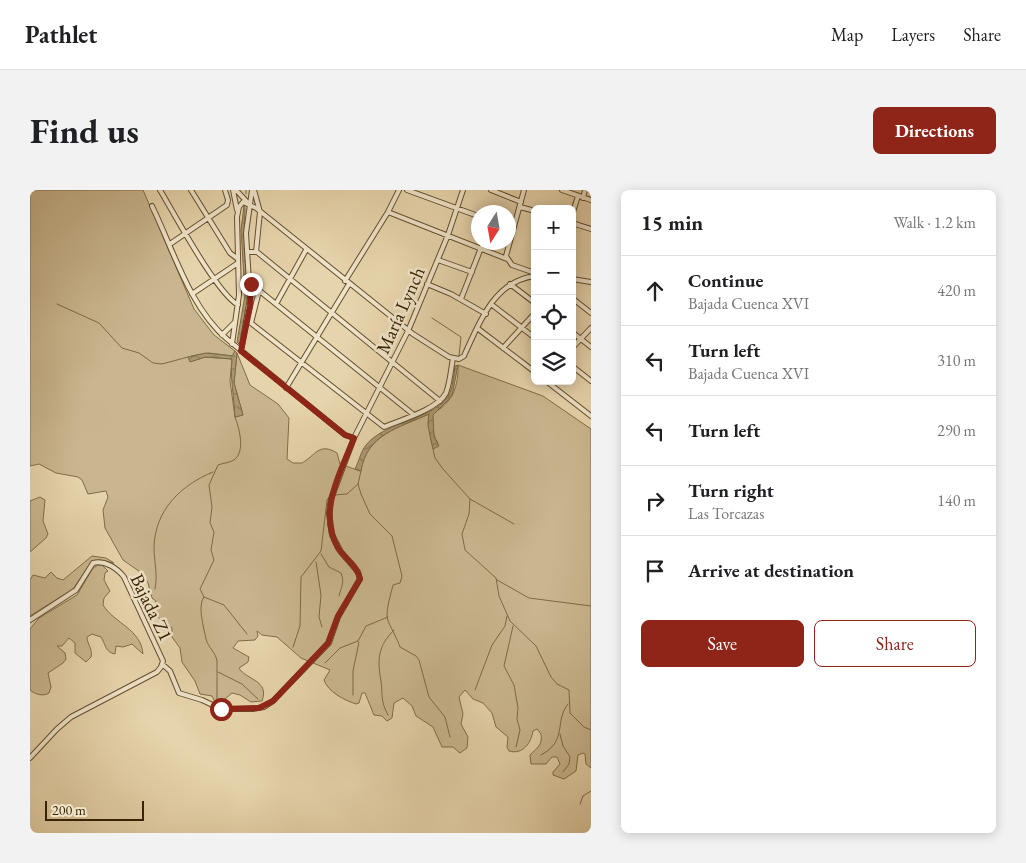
<!DOCTYPE html>
<html lang="en">
<head>
<meta charset="utf-8">
<style>
  :root { --surface:#fff; --page:#f2f2f2; --text:#202124; --muted:#757577; --line:#e0e0e0; --accent:#8f2418 }
  body { margin:0; font-family:"EB Garamond",serif; background:var(--page); color:var(--text) }
  .controls { position:absolute; right:15px; top:15px; display:grid; overflow:hidden; border-radius:8px; box-shadow:0 2px 12px #0003 }
  .controls button { width:45px; height:45px; display:grid; place-items:center; padding:0; border:0; border-bottom:1px solid var(--line); background:var(--surface); color:var(--text); font:25px sans-serif }
  .compass { position:absolute; left:441px; top:15px; width:45px; height:45px; border-radius:50%; background:var(--surface); box-shadow:0 2px 12px #0003; rotate:191deg }
  .scale { position:absolute; left:15px; bottom:12px; width:99px; box-sizing:border-box; padding-left:5px; border:2px solid #392300; border-top:0; font-size:14px; line-height:18px; white-space:nowrap; color:#392300; -webkit-text-stroke:4px #efe3c9; paint-order:stroke }
  .stop { position:absolute; width:15px; height:15px; margin:-11px; border:4px solid #8f2418; border-radius:50%; background:#fff }
  .stop.end { background:#8f2418; border-color:#fff; box-shadow:0 1px 5px #0008 }
  .list { margin:0; padding:0; list-style:none }
  h2 { display:flex; justify-content:space-between; align-items:center; height:65px; margin:0; padding:0 20px; font-size:21px }
  h2 small { font-size:16px; font-weight:400; color:var(--muted) }
  .list li { display:grid; grid-template-columns:32px 1fr auto; gap:15px; align-items:center; box-sizing:border-box; height:70px; padding:0 20px; border-top:1px solid var(--line) }
  .list b { display:block; font-size:19px; white-space:nowrap }
  .list p { margin:0; font-size:16px; white-space:nowrap; color:var(--muted) }
  .list em { font-size:16px; font-style:normal; color:var(--muted) }
  .actions { display:flex; gap:10px; padding:15px 20px }
  .actions a { flex:1; padding:11px 0; border:1px solid var(--accent); border-radius:8px; text-align:center; font-size:18px; color:var(--accent) }
  .actions .main { background:var(--accent); color:#fff }
  .icon { flex:none; width:28px; height:28px; fill:none; stroke:currentColor; stroke-width:2; stroke-linecap:round; stroke-linejoin:round }
  .map { position:relative; flex:none; width:561px; height:643px; overflow:hidden; border-radius:8px }
  header { display:flex; align-items:center; gap:30px; box-sizing:border-box; height:70px; padding:0 25px; background:var(--surface); border-bottom:1px solid var(--line) }
  header strong { font-size:24px }
  nav { display:flex; gap:28px; margin-inline-start:auto; font-size:18px }
  .intro { display:flex; align-items:center; justify-content:space-between; box-sizing:border-box; height:120px; padding:0 30px }
  h1 { margin:0; font-size:35px }
  .button { padding:12px 22px; border-radius:8px; background:var(--accent); color:#fff; font-size:18px; font-weight:700 }
  main { display:flex; gap:30px; padding:0 30px }
  aside { flex:1; background:var(--surface); border-radius:8px; box-shadow:0 2px 12px #0003 }
  .map>svg:first-child { display:block }
  .grass { fill:#c9b68f; stroke:#816c48 }
  .water { fill:url(#water-waves); stroke:#7d6944 }
  .lines { fill:none; stroke-linecap:round; stroke-linejoin:round }
  .stream { stroke:#7d6944; stroke-width:1 }
  .street-casing { stroke:#644f2b; stroke-width:6 }
  .street { stroke:#efe3c9; stroke-width:4 }
  .route { stroke:#8f2418; stroke-width:6 }
  .labels { text-anchor:middle; stroke-width:5; stroke-linejoin:round; paint-order:stroke }
  .street-label { font-size:19px; fill:#392300; stroke:#efe3c9 }
</style>
</head>
<body>
<header>
<strong>Pathlet</strong>
<nav><a>Map</a><a>Layers</a><a>Share</a></nav>
</header>
<div class="intro"><h1>Find us</h1><a class="button">Directions</a></div>
<main>
<div class="map">
<svg width="561" height="643" viewBox="0 0 561 643">
  <defs>
    <pattern id="water-waves" width="16" height="10" patternUnits="userSpaceOnUse" patternTransform="scale(1.25)"><rect width="16" height="10" fill="#ab9872"/><path d="M0 5q4-4 8 0t8 0" fill="none" stroke="#8c7c5b"/></pattern>
  </defs>
  <rect width="100%" height="100%" fill="#e6d4ac"/>
  <filter id="stains"><feTurbulence type="fractalNoise" baseFrequency=".004" numOctaves="4"/><feColorMatrix values="0 0 0 0 .2 0 0 0 0 .09 0 0 0 0 .02 0 0 0 .5 -.17"/></filter>
  <radialGradient id="worn" r=".72"><stop offset=".6" stop-color="#630" stop-opacity="0"/><stop offset="1" stop-color="#630" stop-opacity=".3"/></radialGradient>
  <path class="grass" d="M0,0H113L164,119L184,145L205,161L203,166L179,163L161,166L163,171L175,167L202,169L200,191L205,227L213,225L204,193L207,163L220,195L248,214L259,228L257,269L263,273H272C286,265 289,252 307,263L310,274L330,281C338,244 368,238 399,224L398,233L402,255L408,253C402,244 401,233 403,223C422,214 429,195 428,175L513,206L561,239V578L556,574L555,564L553,563L548,565L546,581L534,589L523,585V582L530,574L527,567H522L516,574H501L500,565C507,558 513,555 511,544L507,539L503,541C501,553 493,565 479,561L477,557L478,547L466,537L462,523L453,513L443,509L435,500L429,507L433,524L431,534L438,547L437,558L430,563L423,557H412L403,537L386,526L382,516L373,508L364,513L362,528L357,531L352,526L344,525L335,503H332L329,513L326,514C314,510 298,502 294,490L300,480L271,468L247,447L232,445L227,441L228,446L225,450L208,451L203,458L219,467L218,472L209,478C216,490 240,490 232,511L221,512L210,505L202,503L187,516L182,506L170,504L165,491L152,472L150,458L142,447V438C134,430 120,429 126,411L122,408L118,393L113,384L93,370L75,338L73,320L78,307L76,301L58,304L52,290L48,287L26,283L9,274L0,276Z
    M10,307L15,310L13,331L18,344L16,348L0,362V311Z
    M62,366L76,368L84,373L70,370L62,371L43,399L0,426V390L3,385L15,388L21,382L27,388L33,390Z
    M68,375H72L78,381L75,383L74,390L80,401L74,408L73,415C85,434 111,439 113,464L102,454L93,457L86,456L85,464C75,462 76,455 71,447L62,444L57,447C57,454 63,459 61,467L56,472L45,463V453L39,448L32,456H27L35,463L36,469L33,473L18,483L21,497L19,503C13,507 5,504 0,500V439L9,428L47,405L63,378Z"/>
  <path class="water" d="M214,16L215,18C213,52 225,126 209,154L207,152L215,105L211,40Z
    M205,161L207,163L204,193L213,225L205,227C204,206 200,190 202,169L175,167L160,172L158,167L176,163L202,166Z
    M428,175L422,206L403,225L404,247L409,256L403,259L398,236L399,224C368,238 337,244 331,281L325,279C329,271 331,261 336,255C356,230 407,230 420,203C423,195 424,185 425,176Z"/>
  <g class="lines">
    <path class="stream" d="M216,4V0
      M27,114L69,133L92,158L109,163L123,173L132,174L158,167
      M402,128L431,147L429,166
      M403,259L405,268L413,279L440,309L484,334
      M331,281L328,294L331,304L340,324L362,346L372,386L370,393L363,395L362,399C360,408 355,422 358,431C362,440 367,448 370,457L386,466L389,470L399,507L415,527L420,547
      M304,305L317,304L328,294
      M440,309L439,324L432,344L435,360L466,388L469,406L480,431L506,456L521,487L527,494L539,500L540,523L554,537L561,540
      M291,364L299,377L311,383C315,393 311,397 309,406
      M286,372L291,405L289,427L292,437
      M467,390L499,408L561,416
      M125,399C128,384 124,372 124,357C125,320 151,295 183,282
      M174,407L194,415L217,444
      M483,436L474,476L484,495L488,518L487,529L490,540L486,557
      M263,457L270,436L271,387L291,361L297,310L300,306
      M295,473L310,458L328,451L336,436L358,427
      M188,482L212,494L228,509
      M445,500L462,455L475,436L477,426
      M323,505V481L329,452
      M187,515V471C186,463 178,457 176,449C174,438 167,416 174,407L170,399L184,370L181,360L184,342L180,333L182,317L179,295L188,275C193,273 199,273 204,270C216,261 209,238 205,227
      M358,525C350,510 353,506 351,491C347,469 348,456 364,440
      M530,544L533,556L540,567L539,574L533,582
      M511,565C538,551 524,531 538,514
      M550,614L553,606L561,601"/>
    <g class="street-casing">
      <path id="street" d="M130,0C145,25 186,102 208,115
        M161,0L200,63L208,69
        M203,0L207,20
        M206,0L219,14
        M224,0L230,22L226,62
        M377,0L448,26
        M461,0L491,12
        M494,0L476,66L482,75L505,83
        M532,0L561,10
        M553,8L555,0
        M122,16C143,59 160,118 197,149L315,245L324,248
        M490,17L505,21
        M358,22L477,69
        M542,25L548,6
        M542,33L561,39
        M140,54L197,15L198,10L195,0
        M217,62H227L410,211
        M408,70L442,82
        M542,89L561,92
        M315,91L358,22L369,0
        M221,94L384,225
        M397,94L421,104L456,124
        M480,94L505,113
        M162,104L208,73
        M542,108L561,123
        M431,109L451,58
        M246,114L276,60
        M461,114L505,148
        M217,130L354,237C371,230 408,219 416,203C420,193 421,179 423,168
        M221,133L229,101
        M447,138L505,182
        M542,142L561,157
        M192,145L205,132
        M202,154L209,105L207,27L209,17L213,12L226,18L383,144L419,167L429,169L434,166C449,133 464,91 505,86
        M473,158L505,123
        M542,158L561,138
        M211,161L220,108L216,43L222,0
        M542,176L561,191
        M516,191L561,226
        M256,198L319,94
        M0,430L46,400L63,373C75,370 87,378 94,387L133,471L131,477L127,482L41,527L27,539L0,568
        M132,474L140,481L149,503L172,510L191,519H223L234,517L243,511L299,453L308,427L330,389L328,382L311,362L302,345L299,323L301,309L324,248L378,141L418,45L433,0"/>
    </g>
    <use href="#street" class="street"/>
  </g>
  <g class="lines">
    <path class="route" d="M191,519L229,518L243,511L298,453L308,426L330,389C328,376 314,368 308,358C287,321 311,282 324,248L315,245L211,161L220,116L221,94"/>
  </g>
  <g class="labels">
    <g class="street-label">
      <text transform="translate(370 120) rotate(-66)" y="7">María Lynch</text>
      <text transform="translate(122 417) rotate(64)" y="7">Bajada Z1</text>
    </g>
  </g>
  <rect width="100%" height="100%" filter="url(#stains)"/>
  <rect width="100%" height="100%" fill="url(#worn)"/>
</svg>
<div class="controls">
<button>+</button>
<button>−</button>
<button><svg class="icon" aria-label="locate" viewBox="0 0 24 24"><circle cx="12" cy="12" r="6"/><path d="M12 2v4M12 18v4M2 12h4M18 12h4"/></svg></button>
<button><svg class="icon" aria-label="layers" viewBox="0 0 24 24"><path d="M12 4l9 5-9 5-9-5zM3 14l9 5 9-5"/></svg></button>
</div>
<svg class="compass" viewBox="-18 -18 36 36"><path d="M0-13l5 13h-10z" fill="#e53935"/><path d="M0 13l5-13h-10z" fill="#757577"/></svg>
<div class="scale">200 m</div>
<div class="stop" style="left:191px;top:519px"></div>
<div class="stop end" style="left:221px;top:94px"></div>
</div>
<aside>
<h2>15 min<small>Walk · 1.2 km</small></h2>
<ul class="list">
<li><svg class="icon" aria-label="ahead" viewBox="0 0 24 24"><path d="M12 20V5M6 11l6-6 6 6"/></svg><div><b>Continue</b><p>Bajada Cuenca XVI</p></div><em>420 m</em></li>
<li><svg class="icon" aria-label="left" viewBox="0 0 24 24"><path d="M17 20v-9H6M10 6l-5 5 5 5"/></svg><div><b>Turn left</b><p>Bajada Cuenca XVI</p></div><em>310 m</em></li>
<li><svg class="icon" aria-label="left" viewBox="0 0 24 24"><path d="M17 20v-9H6M10 6l-5 5 5 5"/></svg><div><b>Turn left</b></div><em>290 m</em></li>
<li><svg class="icon" aria-label="right" viewBox="0 0 24 24"><path d="M7 20v-9h11M14 6l5 5-5 5"/></svg><div><b>Turn right</b><p>Las Torcazas</p></div><em>140 m</em></li>
<li><svg class="icon" aria-label="arrive" viewBox="0 0 24 24"><path d="M6 21V4h12l-3 4 3 4H6"/></svg><div><b>Arrive at destination</b></div></li>
</ul>
<div class="actions"><a class="main">Save</a><a>Share</a></div>
</aside>
</main>
</body>
</html>
